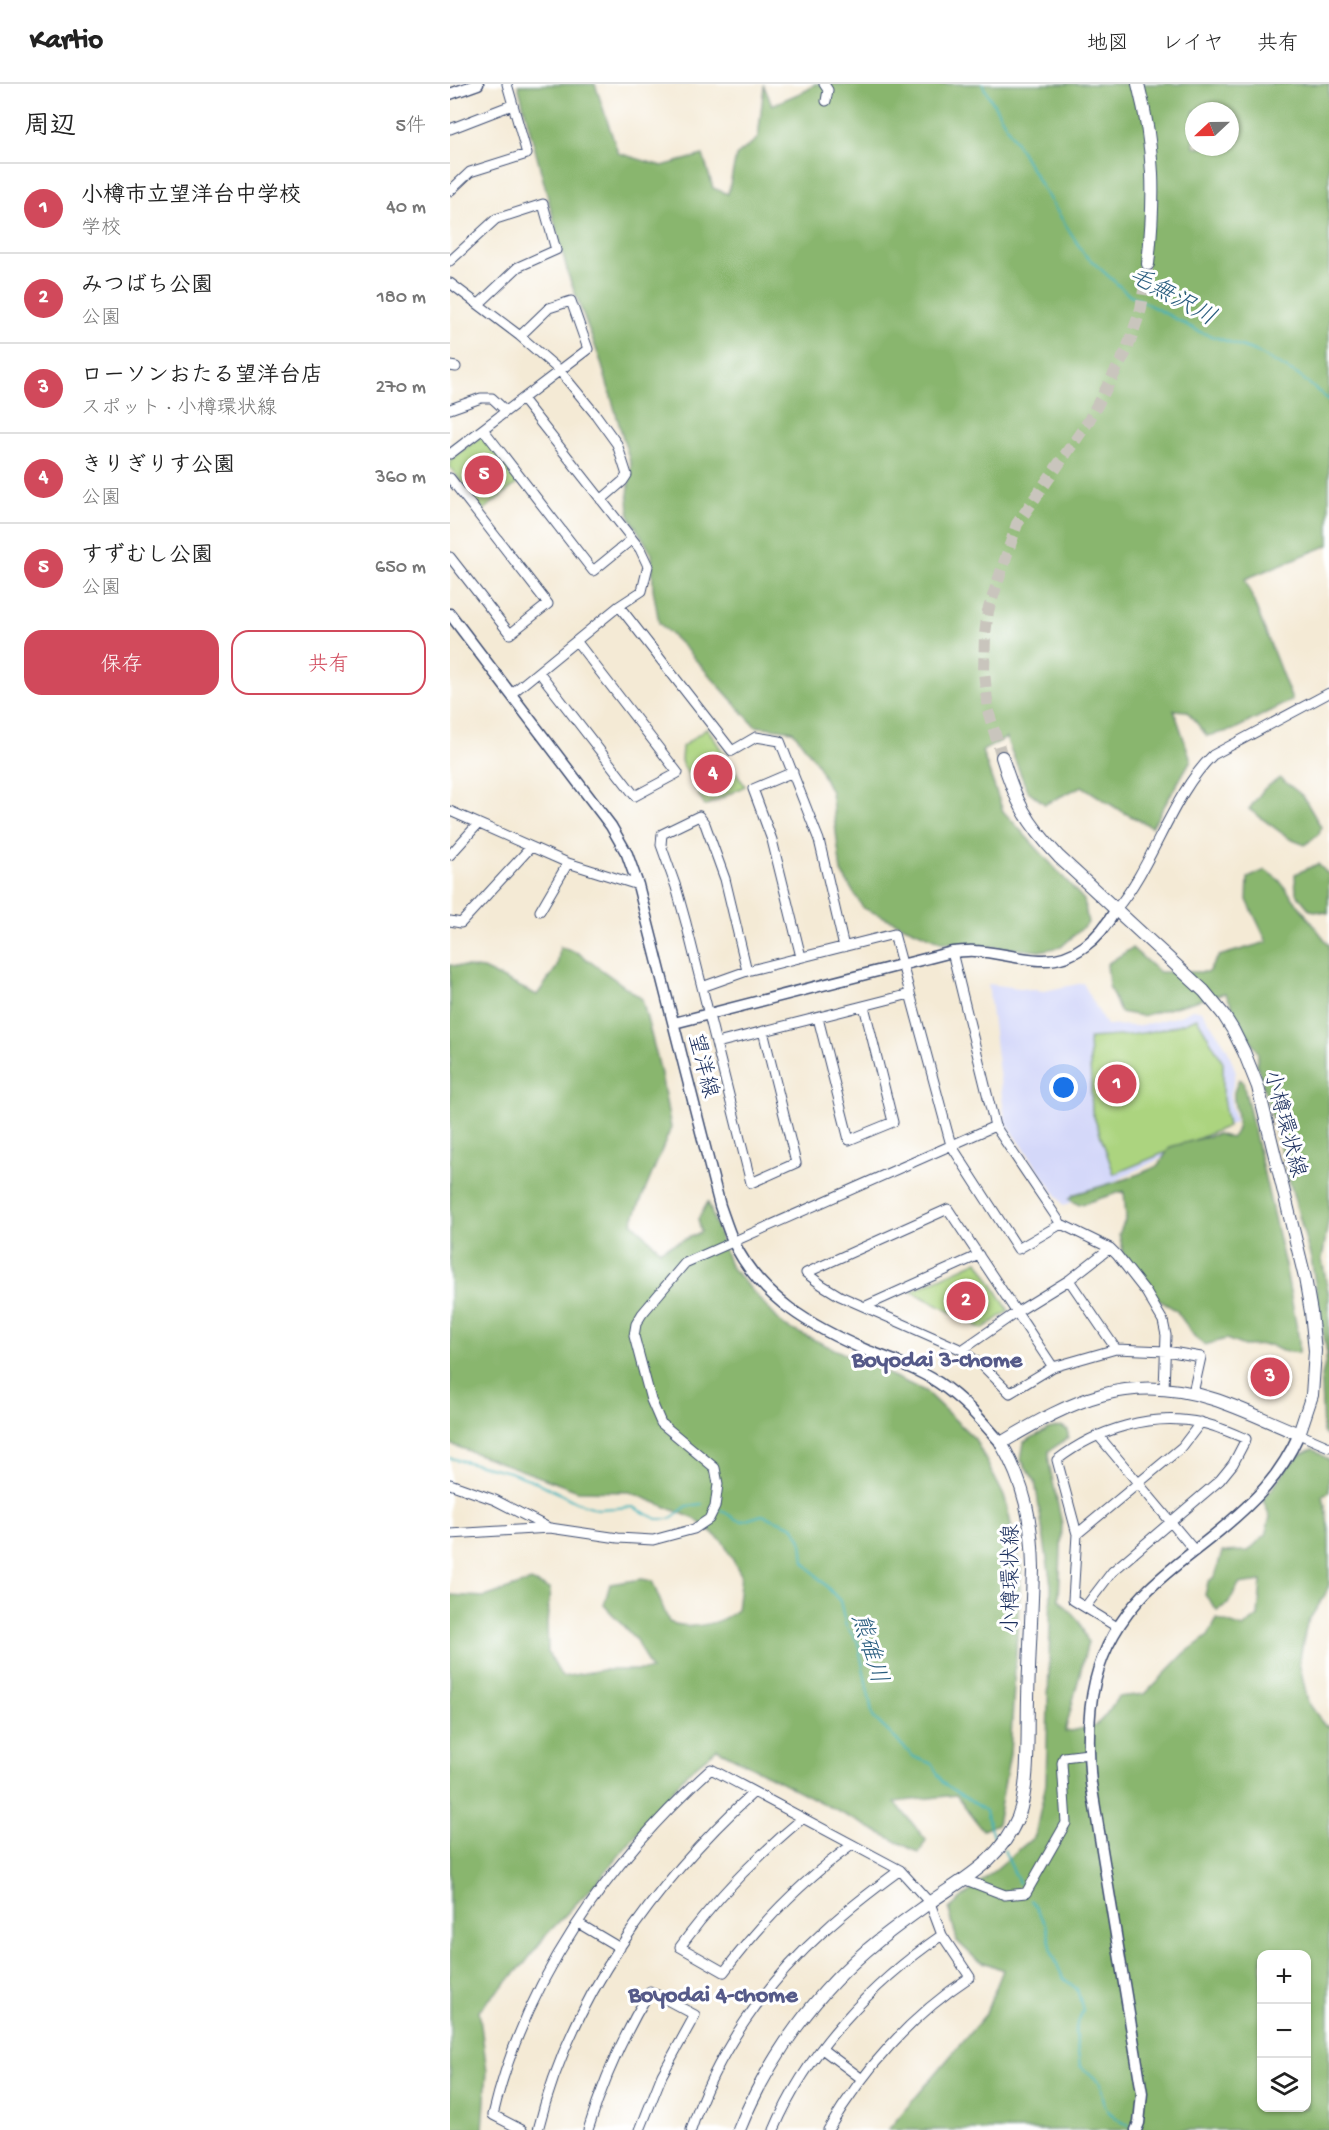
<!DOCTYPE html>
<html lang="ja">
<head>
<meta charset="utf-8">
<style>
  :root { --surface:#fff; --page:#f2f2f2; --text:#222; --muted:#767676; --line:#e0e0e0; --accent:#d1495b }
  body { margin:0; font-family:"Gochi Hand","Klee One",sans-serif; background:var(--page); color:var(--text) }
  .controls { position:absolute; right:18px; bottom:18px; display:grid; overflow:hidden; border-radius:12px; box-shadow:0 2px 4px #0004 }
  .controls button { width:54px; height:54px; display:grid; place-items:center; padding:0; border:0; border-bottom:2px solid var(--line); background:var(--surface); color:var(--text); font:30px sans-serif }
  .compass { position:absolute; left:735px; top:18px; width:54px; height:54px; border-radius:50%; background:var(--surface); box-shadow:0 2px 4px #0004; rotate:248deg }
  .you { position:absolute; left:614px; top:1004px; width:21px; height:21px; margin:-15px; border:4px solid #fff; border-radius:50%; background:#1a73e8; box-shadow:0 0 0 9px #1a73e833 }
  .badge { display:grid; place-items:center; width:39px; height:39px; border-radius:50%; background:var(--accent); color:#fff; font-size:20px; font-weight:700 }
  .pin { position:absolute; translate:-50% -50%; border:3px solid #fff; box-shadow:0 2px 6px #0006 }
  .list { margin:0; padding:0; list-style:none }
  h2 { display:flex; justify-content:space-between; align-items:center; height:78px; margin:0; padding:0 24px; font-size:26px }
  h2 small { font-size:20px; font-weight:400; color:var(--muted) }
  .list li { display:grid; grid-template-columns:39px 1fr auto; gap:18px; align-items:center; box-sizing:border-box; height:90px; padding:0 24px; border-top:2px solid var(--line) }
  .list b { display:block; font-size:22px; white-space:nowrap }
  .list p { margin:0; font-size:20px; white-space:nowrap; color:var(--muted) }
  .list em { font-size:20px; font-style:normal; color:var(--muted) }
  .actions { display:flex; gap:12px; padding:18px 24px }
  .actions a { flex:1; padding:14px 0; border:2px solid var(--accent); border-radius:18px; text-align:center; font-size:21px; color:var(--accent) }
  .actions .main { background:var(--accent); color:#fff }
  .icon { flex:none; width:33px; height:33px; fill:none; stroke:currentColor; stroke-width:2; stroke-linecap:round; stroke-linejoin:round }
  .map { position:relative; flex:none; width:879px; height:2046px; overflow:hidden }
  header { display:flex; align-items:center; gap:36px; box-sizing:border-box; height:84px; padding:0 30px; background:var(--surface); border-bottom:2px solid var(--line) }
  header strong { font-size:28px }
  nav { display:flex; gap:33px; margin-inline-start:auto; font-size:21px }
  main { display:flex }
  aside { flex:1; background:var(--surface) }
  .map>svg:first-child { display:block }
  .built { fill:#d4d8f9 }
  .green { fill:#acd47f; stroke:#64826e; stroke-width:1.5 }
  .forest { fill:#89b66e; stroke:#527266; stroke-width:1.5; fill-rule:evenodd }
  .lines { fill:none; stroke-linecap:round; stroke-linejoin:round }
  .stream { stroke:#43b3bb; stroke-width:2 }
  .secondary-tunnel { stroke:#c9c5bd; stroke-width:12; stroke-dasharray:12 6; stroke-linecap:butt }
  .minor-casing { stroke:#3c4b70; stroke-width:11 }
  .tertiary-casing { stroke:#3c4b70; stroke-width:13 }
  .secondary-casing { stroke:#3c4b70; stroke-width:14 }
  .minor { stroke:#fff; stroke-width:9 }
  .tertiary { stroke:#fff; stroke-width:10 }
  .secondary { stroke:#fff; stroke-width:12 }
  .labels { text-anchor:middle; stroke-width:6; stroke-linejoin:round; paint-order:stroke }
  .street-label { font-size:22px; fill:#1b2f5e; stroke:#fff }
  .water-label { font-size:24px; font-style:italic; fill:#295d7f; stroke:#fff }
  .neighbourhood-label { font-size:24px; font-weight:bold; fill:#555a89; stroke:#fff }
</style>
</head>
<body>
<header>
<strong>Kartio</strong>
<nav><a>地図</a><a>レイヤ</a><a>共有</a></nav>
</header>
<main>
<aside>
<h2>周辺<small>5件</small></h2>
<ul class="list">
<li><span class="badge">1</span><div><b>小樽市立望洋台中学校</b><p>学校</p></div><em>40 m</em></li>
<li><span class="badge">2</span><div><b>みつばち公園</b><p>公園</p></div><em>180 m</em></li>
<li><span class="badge">3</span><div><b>ローソンおたる望洋台店</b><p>スポット · 小樽環状線</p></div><em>270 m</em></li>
<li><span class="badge">4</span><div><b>きりぎりす公園</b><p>公園</p></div><em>360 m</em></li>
<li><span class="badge">5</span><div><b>すずむし公園</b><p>公園</p></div><em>650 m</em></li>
</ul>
<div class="actions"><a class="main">保存</a><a>共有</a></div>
</aside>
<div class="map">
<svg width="879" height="2046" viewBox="0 0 879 2046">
  <rect width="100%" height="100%" fill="#fff"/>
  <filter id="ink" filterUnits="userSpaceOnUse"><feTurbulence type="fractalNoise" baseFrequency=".0167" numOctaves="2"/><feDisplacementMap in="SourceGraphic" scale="12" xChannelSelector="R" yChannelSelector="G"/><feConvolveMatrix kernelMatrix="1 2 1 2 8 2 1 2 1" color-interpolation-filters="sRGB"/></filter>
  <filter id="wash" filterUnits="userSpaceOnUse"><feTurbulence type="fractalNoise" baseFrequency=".008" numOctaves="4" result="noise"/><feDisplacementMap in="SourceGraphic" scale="24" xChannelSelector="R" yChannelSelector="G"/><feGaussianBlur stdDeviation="1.35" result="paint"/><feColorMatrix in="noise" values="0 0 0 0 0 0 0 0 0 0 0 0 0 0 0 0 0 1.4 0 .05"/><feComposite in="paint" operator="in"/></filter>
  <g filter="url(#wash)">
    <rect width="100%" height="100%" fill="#f4ead5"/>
    <path class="built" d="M633,899L656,941L688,942L730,932L742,925L752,927L777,964L786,988L780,1013L785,1038L614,1122L555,1037L538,900L594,907Z"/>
    <path class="green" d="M33,351L69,398L33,426L0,383V376Z
      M257,644L295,702L255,722L231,677L232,663Z
      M747,934L773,978V1015L778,1042L664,1090L642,1027L639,954C676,952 712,949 747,934Z
      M528,1177L559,1227L532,1245L461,1207Z"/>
    <path class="forest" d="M145,0L168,69L212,82L253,71L263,104L278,110L286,72L308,54L314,2L322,21L357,6L365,0H879V461L795,495L842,616L783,646L757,652L737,627L724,626L741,676L702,743L671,727L632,702L595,720L577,706L556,654L532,667L553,727L634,816L638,839L611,863L589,867L491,858L413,824L391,788L381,708L366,678L343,647L305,642L235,564L209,539L203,505L202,470L179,432L178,411L181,381L150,275L119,193L68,1ZM744,27H780V63H744Z
      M830,694L853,712L871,743L869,750L855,761L840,755L799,725L814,705Z
      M868,780L879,791L878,829L860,826L846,809L845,790Z
      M815,786L829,796L879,861V1132L872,1176L879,1212V1354L873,1348L871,1298L877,1270L861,1175L807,980L808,969L775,909L692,932L670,928L659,902L657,880L682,864L709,888H758L769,872L817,858L797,816L798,794Z
      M110,863L128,869L192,915L210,985L221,1044L182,1138L210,1166L251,1148L248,1135L258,1118L280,1182L334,1242L475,1307L525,1355L555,1414L571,1484L560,1670L547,1740L533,1746L506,1711L445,1718L476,1756L469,1769L267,1665L236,1690L148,1797L97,1850L75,1879L29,1926L37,1987L33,2046H0V1511L35,1513L81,1497L100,1505L97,1540L98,1569L112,1593L152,1586H201L186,1556L154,1521L160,1500L192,1495L202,1497L219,1538C242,1546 268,1541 287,1526L291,1491L273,1458L245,1435L180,1408L128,1407L0,1360V881L33,885L87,911L107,883Z
      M789,995L793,998L836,1186L849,1256V1269L832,1267L820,1261L794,1262L776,1255L755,1261L744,1252L726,1226L707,1215L674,1171L669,1150L676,1134L674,1107L629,1121L619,1115L625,1110L679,1094L708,1082L720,1063L767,1050L781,1054C795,1041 782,1025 784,1008C785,1004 788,999 789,995Z
      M611,1342L618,1346V1354L599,1367V1379L612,1440L609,1515L629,1537L638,1558L615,1648C651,1641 647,1644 668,1613L695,1610L735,1569L758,1552L767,1535L793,1544L808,1532L811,1497L789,1500L778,1520L767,1526L755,1511L758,1498L765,1492L772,1468L798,1467L815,1451L820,1433L813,1416C829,1399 839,1372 863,1365L879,1376V1408L873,1411L879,1446V1501L874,1513L857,1539L849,1578L858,1618L875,1642H879V2046H438L535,1931L553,1886L526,1875L507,1857L499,1825L585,1752L596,1699L601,1501L585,1397L571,1376L574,1358L598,1345ZM812,1870H856V2024H812Z"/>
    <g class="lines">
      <path class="stream" d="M532,0L593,105L634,170L677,209L750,248L805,267L848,291L879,316
        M0,1374L60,1388L87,1398L126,1418L148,1425L183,1423L207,1435H220L237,1422L252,1420
        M271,1426L287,1436L293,1437L312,1431L344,1443L352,1458L354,1478L390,1517L396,1542L408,1558L423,1633L464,1673L482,1680L493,1699L536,1727L541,1747L548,1757
        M554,1766L569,1799
        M581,1816L596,1841L603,1871L613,1894L627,1905L633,1926L625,1947L630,1982L651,1999C654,2026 655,2028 679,2042"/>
    </g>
  </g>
  <g filter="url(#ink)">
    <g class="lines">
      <path class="secondary-tunnel" d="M552,673L538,627L534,588L535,550L538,527L567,440L638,338L676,268L691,225L698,180"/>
      <g class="minor-casing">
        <path id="minor" d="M374,0L378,6L376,17
          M0,45L62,21
          M0,107L20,88L77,70L57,0
          M0,177L46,135L93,120L106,166L68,183L29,220
          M0,199L70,252L109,286L146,331L167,360L177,391L173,397L151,416
          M0,282L6,283
          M0,325L31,314H42L56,327
          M33,345L143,487L181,456
          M0,370L138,265L121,217L99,224L70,252
          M0,394L98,520L60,550L0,473
          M169,522L282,667L306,653L330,657L369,756L394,863
          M89,588L185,712L228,689L127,558
          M61,610L169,522L192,507L198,482L190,465L72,315
          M343,688L303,705L322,756L351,873
          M0,727L118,779L188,801
          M0,771L28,740
          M666,825C703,782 722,710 763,671L879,609
          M90,827L118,779
          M0,837L11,839L80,764
          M502,868L545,1042L611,1140L660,1164L667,1171L696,1208L713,1237L716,1251L714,1305
          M297,887L275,795L255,740L249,732L212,750L211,761L226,803L236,839L301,1099L346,1079L313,947
          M252,903L297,887L444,850L501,1061L568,1165L611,1140
          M368,934L399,1056L443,1038L414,922
          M267,959L460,910
          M619,1196L666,1265
          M416,1222L529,1171
          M512,1266L567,1228L619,1196L660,1164
          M603,1283L498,1125L356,1189L372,1201L390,1212L512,1266L535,1284L560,1309L603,1283L666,1265L716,1267L751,1273L743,1309
          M849,1350L879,1363
          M648,1351L745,1467
          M0,1400L45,1416L97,1443
          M0,1450L100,1444L168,1454L203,1456L244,1445L259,1435L265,1423L268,1400L265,1384L211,1339L201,1316L184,1252L186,1240L192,1230L235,1179L545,1042
          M627,1450L732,1363L751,1338
          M636,1522L662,1488L770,1396L783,1380L796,1355C782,1349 767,1342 752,1339C702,1328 647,1345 607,1376L627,1450L623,1516L667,1543
          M353,1734C307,1772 265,1815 230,1863L274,1888C311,1839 353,1796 402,1761
          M516,1796L555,1811L576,1809L616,1739L612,1679L614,1673L638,1670
          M128,1839L170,1864
          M372,1965L412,1995
          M72,2046L43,2031C75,1896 158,1778 261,1685L450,1786L480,1819L492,1851L520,1893C462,1931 413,1986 378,2046
          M88,2046C120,1915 205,1798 304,1708
          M138,2046C153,1997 173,1951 200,1907L245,1931L212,1991L190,2046
          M241,2046C266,1969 315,1900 375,1846C399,1824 424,1805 450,1786
          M324,2046C357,1967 422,1899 492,1851"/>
      </g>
      <g class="tertiary-casing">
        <path id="tertiary" d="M0,10L28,0
          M0,530L161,742L177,770L188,801L270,1122C274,1133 278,1146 283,1157C310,1214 362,1243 418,1267C442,1276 468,1285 489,1299C514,1316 531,1336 551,1359
          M224,939L502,868C510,868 518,866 525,867C547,868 568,875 590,876C624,878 650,854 666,825
          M686,2046L689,2039L692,2009L641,1699C634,1625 641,1565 695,1509C717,1486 744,1468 769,1447C804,1418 830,1393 849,1350"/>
      </g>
      <g class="secondary-casing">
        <path id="secondary" d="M688,0C705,65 705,113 698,180
          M289,2046C318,1974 367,1906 428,1857C444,1844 461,1832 479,1819C516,1793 549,1778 568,1733C580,1702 577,1649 578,1615C579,1572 582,1528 583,1484C582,1436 575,1401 551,1359C623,1316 678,1288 763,1315C792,1324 821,1339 849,1350L862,1311L865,1267L861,1228L855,1194L808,1003L794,968L783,946L773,930L754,907L609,773C577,739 565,717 552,673"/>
      </g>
      <use href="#minor" class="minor"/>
      <use href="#tertiary" class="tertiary"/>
      <use href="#secondary" class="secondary"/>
    </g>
  </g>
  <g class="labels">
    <g class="street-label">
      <text transform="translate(255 981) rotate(76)" y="8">望洋線</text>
      <text transform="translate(837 1039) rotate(75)" y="8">小樽環状線</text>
      <text transform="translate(559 1495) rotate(-90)" y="8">小樽環状線</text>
    </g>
    <g class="water-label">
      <text transform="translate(723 211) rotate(29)" y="8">毛無沢川</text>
      <text transform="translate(421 1564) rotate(73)" y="8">熊碓川</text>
    </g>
    <g class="neighbourhood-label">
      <text x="487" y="1282">Boyodai 3-chome</text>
      <text x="263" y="1917">Boyodai 4-chome</text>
    </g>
  </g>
</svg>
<div class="controls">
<button>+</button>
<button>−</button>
<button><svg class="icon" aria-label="layers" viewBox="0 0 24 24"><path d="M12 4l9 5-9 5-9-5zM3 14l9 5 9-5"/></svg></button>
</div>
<svg class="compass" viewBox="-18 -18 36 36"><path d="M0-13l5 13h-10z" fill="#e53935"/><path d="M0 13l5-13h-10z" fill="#767676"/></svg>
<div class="you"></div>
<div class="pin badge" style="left:667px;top:1000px">1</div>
<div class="pin badge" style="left:516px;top:1217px">2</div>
<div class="pin badge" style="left:820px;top:1293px">3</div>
<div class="pin badge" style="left:263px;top:690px">4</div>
<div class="pin badge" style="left:34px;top:391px">5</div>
</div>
</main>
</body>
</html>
